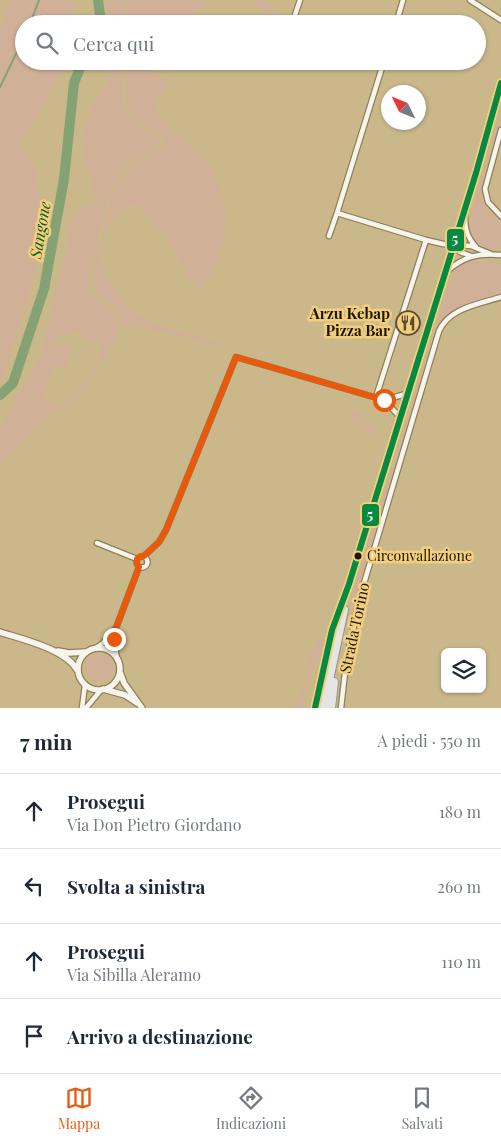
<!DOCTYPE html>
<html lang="it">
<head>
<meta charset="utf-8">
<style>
  :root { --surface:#fff; --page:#f6f6f7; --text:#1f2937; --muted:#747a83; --line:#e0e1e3; --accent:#ea580c }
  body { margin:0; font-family:"Playfair Display",serif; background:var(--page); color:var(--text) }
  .controls { position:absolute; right:15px; bottom:15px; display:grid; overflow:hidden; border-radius:8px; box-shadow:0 1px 4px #0004 }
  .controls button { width:45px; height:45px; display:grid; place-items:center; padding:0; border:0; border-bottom:1px solid var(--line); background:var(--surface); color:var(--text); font:25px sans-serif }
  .compass { position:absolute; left:381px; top:85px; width:45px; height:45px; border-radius:50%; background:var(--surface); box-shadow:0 1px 4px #0004; rotate:313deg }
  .stop { position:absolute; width:15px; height:15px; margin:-11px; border:4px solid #ea580c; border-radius:50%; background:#fff }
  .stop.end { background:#ea580c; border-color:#fff; box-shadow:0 1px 5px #0008 }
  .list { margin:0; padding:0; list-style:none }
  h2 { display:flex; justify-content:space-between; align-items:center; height:65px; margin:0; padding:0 20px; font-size:21px }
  h2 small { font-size:16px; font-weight:400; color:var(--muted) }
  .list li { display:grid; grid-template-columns:32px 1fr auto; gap:15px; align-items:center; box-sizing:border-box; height:75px; padding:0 20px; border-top:1px solid var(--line) }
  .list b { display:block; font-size:19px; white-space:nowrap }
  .list p { margin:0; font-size:16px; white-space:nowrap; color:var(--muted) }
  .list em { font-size:16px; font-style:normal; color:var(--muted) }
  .icon { flex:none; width:28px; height:28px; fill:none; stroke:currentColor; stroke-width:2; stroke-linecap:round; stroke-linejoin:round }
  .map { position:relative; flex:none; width:501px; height:708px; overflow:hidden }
  .search { position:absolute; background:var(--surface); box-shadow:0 1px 4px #0004; left:15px; right:15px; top:15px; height:55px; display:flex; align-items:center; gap:12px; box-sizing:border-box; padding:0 18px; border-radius:28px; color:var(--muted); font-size:19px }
  .sheet { height:365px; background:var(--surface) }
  nav { display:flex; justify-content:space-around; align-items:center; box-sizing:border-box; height:70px; border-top:1px solid var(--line); background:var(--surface); font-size:14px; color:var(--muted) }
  nav a { display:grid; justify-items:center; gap:2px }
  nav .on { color:var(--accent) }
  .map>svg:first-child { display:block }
  .green { fill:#d1b098; fill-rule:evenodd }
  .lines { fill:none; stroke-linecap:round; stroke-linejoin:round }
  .stream { stroke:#85a275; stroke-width:2 }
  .river { stroke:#85a275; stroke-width:10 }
  .minor-casing { stroke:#8e7f57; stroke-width:7 }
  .tertiary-casing { stroke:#8e7f57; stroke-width:8 }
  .primary-casing { stroke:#989489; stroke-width:10 }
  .minor { stroke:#f7f4ee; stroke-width:4.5 }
  .tertiary { stroke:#f7f4ee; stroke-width:5.5 }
  .primary { stroke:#e4e4e3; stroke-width:8 }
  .bus-1-casing { stroke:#f2cf7d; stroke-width:10 }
  .bus-1 { stroke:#068941; stroke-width:6 }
  .route { stroke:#ea580c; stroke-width:6 }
  .bus-dot { fill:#1f1400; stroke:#f2cf7d; stroke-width:2 }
  .labels { text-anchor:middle; stroke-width:5; stroke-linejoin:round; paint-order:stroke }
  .bus-label { font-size:14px; fill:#1f1400; stroke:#f2cf7d; text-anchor:start }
  .poi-label { font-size:15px; font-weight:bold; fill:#1f1400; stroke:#f2cf7d; text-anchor:end }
  .street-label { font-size:15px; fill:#1f1400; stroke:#f2cf7d }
  .water-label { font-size:16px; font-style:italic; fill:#0c591f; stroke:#f2cf7d }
  .line-badge { stroke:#f2cf7d; stroke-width:2 }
  .badge-label { font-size:14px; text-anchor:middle; font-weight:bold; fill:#fff }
</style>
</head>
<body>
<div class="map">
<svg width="501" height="708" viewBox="0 0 501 708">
  <rect width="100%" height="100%" fill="#cab88b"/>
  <path class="green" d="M10,0H72L77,24H24V61H69L20,144L36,169L42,225L40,255L4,376L0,380V29Z
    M106,0H126L120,24H110Z
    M129,0H205C185,32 155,24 123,24Z
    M252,0H264L286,24H276Z
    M115,61H124C122,91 115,107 143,127C149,131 158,135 161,142L154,152L128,163L123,169L107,203L88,279L90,290L94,296L116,312C118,317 120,322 119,328C118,344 82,390 71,405L68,408L57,411L47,418L32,431L0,464V426L40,358L45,342L59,274L64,262L69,228L78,212L85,207L96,204L91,177L86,164L82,137L94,104L106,87ZM76,331L83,332L82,339L101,344L99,356L101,360L68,405L60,408L56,406L57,404L42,398L54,365L67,368L71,350L64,346H55L58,334L65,335Z
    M127,61H152L153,69L167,83V90L153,101C157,123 181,134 195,149C232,188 237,245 202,288L196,289L168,240L138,204L130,205L118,215L112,222L104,237L100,258L105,274L131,310L142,317L153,323L223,344V347L180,336L122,324C120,301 104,306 95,290C93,287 92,283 91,279C91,265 99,249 103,235C106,224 107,212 111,201C113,196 116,190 119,184C122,178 125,169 131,165C138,159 175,153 161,136C138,121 123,111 125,81C125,74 127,68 127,61Z
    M501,111V119C497,132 493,145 489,158C481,184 474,203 501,221V247C484,254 470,241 468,224Z
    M470,261L494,263L501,266V294C481,301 450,306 439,325L360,585L355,607L351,606L356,584L453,273L457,267Z
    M350,410L362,414L360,423L376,428L373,436C363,429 349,424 350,410Z
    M320,639L323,641C327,652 316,663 311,673C306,683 305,697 303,708H293L311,666L307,664L317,641Z
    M85 668a14 14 0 1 1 28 0a14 14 0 1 1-28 0Z"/>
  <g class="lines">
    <path class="stream" d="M30,24L39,0
      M0,87L24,37"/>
    <path class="river" d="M97,24L100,15L98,0
      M0,395L13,383L44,289L64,179L74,83L83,61"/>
    <g class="minor-casing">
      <path id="minor" d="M470,0L501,20
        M292,24L300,0
        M396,24L403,0
        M384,61L337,213L426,240L443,244L471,246L491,254
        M501,130L485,189L488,202L501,216
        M465,216C465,229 467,237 476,247
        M329,236L337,213
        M454,245L460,252L471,256
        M447,271C465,256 478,253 501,255
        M376,397L426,240
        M384,400L406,394
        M97,543L137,559
        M144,556L159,542L166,530L236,357L384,400L400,417
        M136.5 562a5.5 5.5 0 1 1 11 0a5.5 5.5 0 1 1-11 0Z
        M96,648L103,643L115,629
        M117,660L115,646L116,628L139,567
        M82,708L85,685
        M86,708L101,690
        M341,708L346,664L359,600L439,331C449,308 479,304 501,297"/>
    </g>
    <g class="tertiary-casing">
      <path id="tertiary" d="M0,632C21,639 66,649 77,670
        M78 669a21 21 0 1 1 42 0a21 21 0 1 1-42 0Z
        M58,651L69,653L86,652
        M120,672L124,683L142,708
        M103,689L125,695L137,703"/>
    </g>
    <g class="primary-casing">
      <path id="primary" d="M315,708L332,630L349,584L476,173L501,83
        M323,708L344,610
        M331,708L334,682"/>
    </g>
    <use href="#minor" class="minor"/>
    <use href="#tertiary" class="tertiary"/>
    <use href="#primary" class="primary"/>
    <g class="bus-1-casing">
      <path id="bus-1" d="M315,708L332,630L349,584L476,173L501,83"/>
    </g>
    <use href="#bus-1" class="bus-1"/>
  </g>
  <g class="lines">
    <path class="route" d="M114,639L116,628L139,567L137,564V559L141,556H144L159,542L166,530L236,357L384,400"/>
  </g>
  <defs>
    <g id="restaurant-ring" transform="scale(1.25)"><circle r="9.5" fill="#f2cf7d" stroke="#5b4d31" stroke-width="1.5"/><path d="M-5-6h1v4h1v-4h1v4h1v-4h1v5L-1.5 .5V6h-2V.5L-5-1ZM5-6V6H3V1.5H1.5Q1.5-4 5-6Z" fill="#5b4d31"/></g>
  </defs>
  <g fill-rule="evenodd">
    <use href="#restaurant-ring" x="408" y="323"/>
  </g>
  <circle class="bus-dot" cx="358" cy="556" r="4.5"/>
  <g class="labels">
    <g class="bus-label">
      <text x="367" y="561">Circonvallazione</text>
    </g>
    <g class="poi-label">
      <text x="390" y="319">Arzu Kebap<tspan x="390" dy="17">Pizza Bar</tspan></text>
    </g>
    <g class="street-label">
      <text transform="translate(355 628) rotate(-78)" y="5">Strada Torino</text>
    </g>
    <g class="water-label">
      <text transform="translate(40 230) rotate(-80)" y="6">Sangone</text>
    </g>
  </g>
  <g class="line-badge">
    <rect x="446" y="228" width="19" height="24" rx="5" fill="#068941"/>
    <rect x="361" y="503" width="19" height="24" rx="5" fill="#068941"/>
  </g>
  <g class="badge-label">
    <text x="455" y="244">5</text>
    <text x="370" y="520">5</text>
  </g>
</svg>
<div class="controls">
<button><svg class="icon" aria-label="layers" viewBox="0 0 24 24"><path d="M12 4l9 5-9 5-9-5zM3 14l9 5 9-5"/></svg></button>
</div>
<svg class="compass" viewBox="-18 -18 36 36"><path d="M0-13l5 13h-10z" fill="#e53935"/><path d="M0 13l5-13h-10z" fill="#747a83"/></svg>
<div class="stop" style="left:384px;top:400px"></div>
<div class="stop end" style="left:114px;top:639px"></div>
<div class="search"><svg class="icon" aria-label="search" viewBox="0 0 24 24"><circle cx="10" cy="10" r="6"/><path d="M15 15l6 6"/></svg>Cerca qui</div>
</div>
<section class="sheet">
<h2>7 min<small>A piedi · 550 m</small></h2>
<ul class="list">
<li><svg class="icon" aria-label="ahead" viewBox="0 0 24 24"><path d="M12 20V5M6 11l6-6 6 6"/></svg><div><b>Prosegui</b><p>Via Don Pietro Giordano</p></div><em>180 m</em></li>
<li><svg class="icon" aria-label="left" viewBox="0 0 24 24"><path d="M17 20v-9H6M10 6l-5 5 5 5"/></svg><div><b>Svolta a sinistra</b></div><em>260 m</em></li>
<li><svg class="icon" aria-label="ahead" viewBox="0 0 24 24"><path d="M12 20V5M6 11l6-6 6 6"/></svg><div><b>Prosegui</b><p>Via Sibilla Aleramo</p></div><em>110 m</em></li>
<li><svg class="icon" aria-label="arrive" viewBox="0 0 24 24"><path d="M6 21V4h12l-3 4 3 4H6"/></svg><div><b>Arrivo a destinazione</b></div></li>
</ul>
</section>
<nav>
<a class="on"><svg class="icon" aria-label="map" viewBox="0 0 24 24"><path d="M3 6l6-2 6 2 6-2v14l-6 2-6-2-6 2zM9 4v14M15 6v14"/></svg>Mappa</a>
<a><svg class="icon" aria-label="directions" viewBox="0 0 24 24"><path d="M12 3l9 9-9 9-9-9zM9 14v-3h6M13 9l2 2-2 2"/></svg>Indicazioni</a>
<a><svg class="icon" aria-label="saved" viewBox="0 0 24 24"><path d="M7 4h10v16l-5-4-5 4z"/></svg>Salvati</a>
</nav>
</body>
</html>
